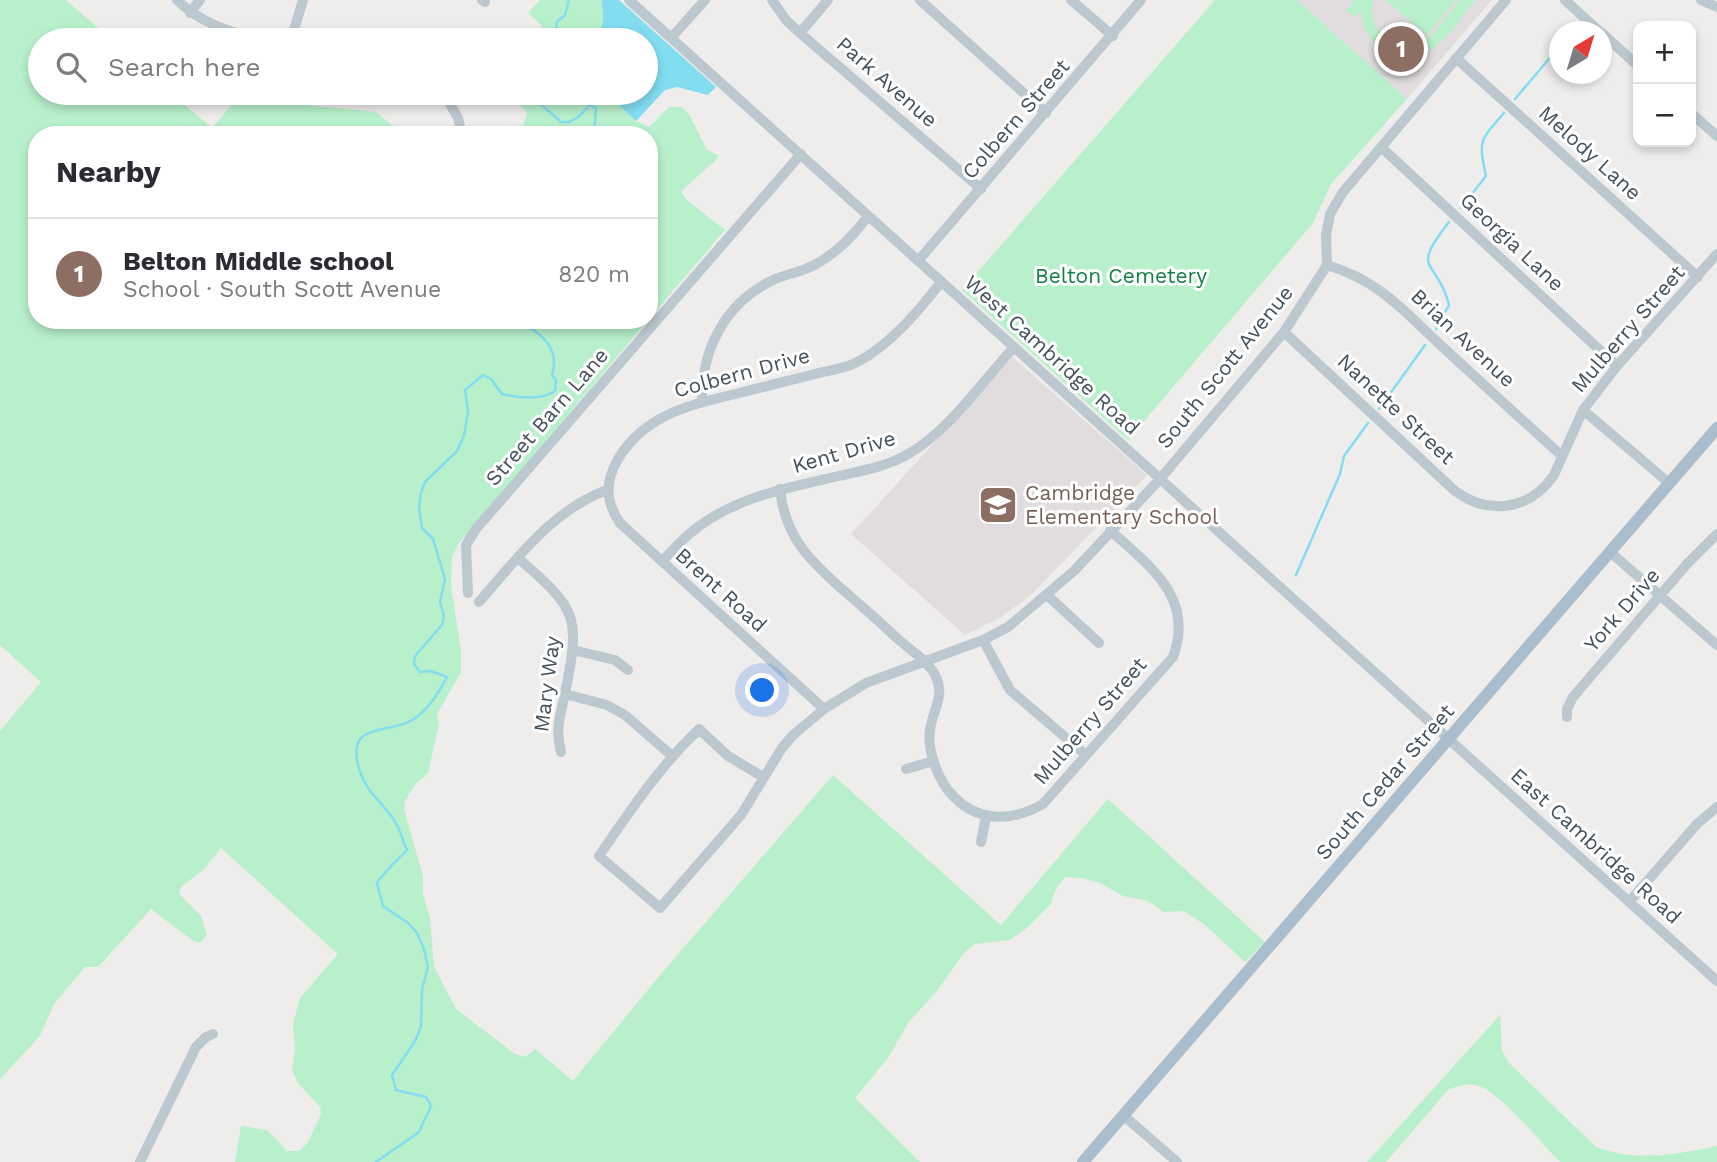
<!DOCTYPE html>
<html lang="en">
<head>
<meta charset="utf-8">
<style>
  :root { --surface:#fff; --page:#f7f7f7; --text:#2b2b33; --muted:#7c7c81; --line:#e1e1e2; --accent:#b45309 }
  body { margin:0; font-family:"Work Sans",sans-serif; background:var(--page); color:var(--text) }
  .controls { position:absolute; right:21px; top:21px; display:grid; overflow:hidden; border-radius:14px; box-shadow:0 4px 10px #0003 }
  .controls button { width:63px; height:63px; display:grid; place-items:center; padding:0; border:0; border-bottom:2px solid var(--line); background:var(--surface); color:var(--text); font:35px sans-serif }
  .compass { position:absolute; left:1549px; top:21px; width:63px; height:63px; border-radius:50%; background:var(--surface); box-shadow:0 4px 10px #0003; rotate:38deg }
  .you { position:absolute; left:763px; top:691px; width:24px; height:24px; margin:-18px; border:5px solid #fff; border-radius:50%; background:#1a73e8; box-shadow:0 0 0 10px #1a73e833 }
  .badge { display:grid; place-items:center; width:46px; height:46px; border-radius:50%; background:var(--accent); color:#fff; font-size:23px; font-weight:700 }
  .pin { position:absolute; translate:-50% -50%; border:4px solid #fff; box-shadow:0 2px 7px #0006 }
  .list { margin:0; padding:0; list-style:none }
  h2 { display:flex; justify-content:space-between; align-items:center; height:91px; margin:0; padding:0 28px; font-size:30px }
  h2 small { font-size:23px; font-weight:400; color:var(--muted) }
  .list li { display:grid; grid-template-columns:46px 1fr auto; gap:21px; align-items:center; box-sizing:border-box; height:112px; padding:0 28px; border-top:2px solid var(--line) }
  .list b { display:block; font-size:26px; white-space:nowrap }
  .list p { margin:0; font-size:23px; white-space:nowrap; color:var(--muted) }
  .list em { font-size:23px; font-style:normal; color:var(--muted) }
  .icon { flex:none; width:38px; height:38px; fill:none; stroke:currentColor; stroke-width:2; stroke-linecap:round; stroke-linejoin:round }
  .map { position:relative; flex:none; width:1717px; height:1162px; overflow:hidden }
  .search { position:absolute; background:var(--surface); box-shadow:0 4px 10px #0003; left:28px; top:28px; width:630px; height:77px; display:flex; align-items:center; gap:18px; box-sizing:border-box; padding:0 24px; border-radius:38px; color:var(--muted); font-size:26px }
  .panel { position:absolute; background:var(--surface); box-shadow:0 4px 10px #0003; left:28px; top:126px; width:630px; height:203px; border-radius:28px }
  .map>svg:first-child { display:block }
  .education { fill:#e1ddde }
  .green { fill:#b7f0cb }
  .water { fill:#82ddf0 }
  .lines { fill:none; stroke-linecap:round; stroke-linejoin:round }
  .stream { stroke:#82ddf0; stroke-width:2.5 }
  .minor { stroke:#bcc8d0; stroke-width:10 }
  .major { stroke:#aabdcd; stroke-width:12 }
  .labels { text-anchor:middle; stroke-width:6; stroke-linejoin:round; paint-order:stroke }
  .street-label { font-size:21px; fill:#44515b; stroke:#fff }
  .park-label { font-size:21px; fill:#127f44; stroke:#fff }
  .education-label { font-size:21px; fill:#785e54; stroke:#fff; text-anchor:start }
</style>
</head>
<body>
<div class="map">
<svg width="1717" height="1162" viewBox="0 0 1717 1162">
  <rect width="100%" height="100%" fill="#efecec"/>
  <path class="education" d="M1297,0H1492L1407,99Z
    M1012,357L1147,475L1031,595L1001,617L965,635L851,534Z"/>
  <path class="green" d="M0,0H66L112,40H40V93H171L212,128L242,93H245L266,101L376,112L404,135H37V320H648L459,543L452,557L451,586L461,650V672L437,714L439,724L428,773L415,785L405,801L404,809L423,876V894L430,918L434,967L456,1009L515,1054L525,1057L535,1049L573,1081L661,974L833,775L1001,925L1108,799L1265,942L1245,962L1205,925L1184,911L1164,912L1148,901L1123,896L1100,883L1081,878L1065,877L1057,887L1050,905L1028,927L1010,940L975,944L964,953L936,992L908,1023L888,1058L855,1098L920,1162H235L241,1126L267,1130L287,1151H299L308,1142L321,1114L320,1107L298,1083L292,1070L295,1049L293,1024L300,998L338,954L221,848L204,869L181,887L179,894L201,916L207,935L200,943L192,940L151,909L98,967H85L54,1004L40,1036L0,1079V731L41,682L0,645Z
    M540,0H602L603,19L599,40H530L542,26L528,13Z
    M1215,0H1297L1407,99L1331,184L1313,223L1128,440L962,290Z
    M1354,0H1373C1367,28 1394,59 1423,41C1438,32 1449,13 1460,0H1475C1462,16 1449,38 1432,49C1401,70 1363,46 1361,11L1355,17L1346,10Z
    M1385,0H1456L1427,35Z
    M506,93H606L636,121L649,127L669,107H682L689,114L707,150L718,155L717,159L681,191L687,200L725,230L649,319V135H521L527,112Z
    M1500,1015L1502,1050L1509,1063L1596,1147C1636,1162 1674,1155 1717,1146V1162H1560C1541,1143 1502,1094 1479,1086C1468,1083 1457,1085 1447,1091L1386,1162H1367Z"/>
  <path class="water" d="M602,0H619L716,87L708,95L677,87L665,90L636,121L606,93H646V40H599L603,19Z"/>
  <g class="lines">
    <path class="stream" d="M554,40L557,22L565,15L569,0
      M517,93L536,100L561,122H569L577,118L590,105L596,108L594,135
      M1515,99L1560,46
      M1461,208L1486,176C1478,139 1480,141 1504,113
      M463,320H466
      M1436,329L1449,305C1438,258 1408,274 1449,222
      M1379,409L1425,345
      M1296,575L1340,474L1344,456L1368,423
      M376,1162L419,1132L431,1106L426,1097L396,1090L392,1075L415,1041L421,1027L422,989L428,967L424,949L417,933L408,923L383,906L377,883C384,871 397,861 407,850C403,842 401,833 397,825C387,806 367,794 360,772C343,720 387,736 414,719C427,711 440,691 447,677L431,671L420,672L414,664L415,656L442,625L444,616L440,602L445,579L433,539L422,528L419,508L421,493L425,482L457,451L464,436L468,411L465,390L483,375L491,379L502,394C519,398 540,401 555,391L556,380L552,375C560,351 543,331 520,325C516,325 512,326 509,326C503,325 498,321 493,320"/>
    <path class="minor" d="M177,0C200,23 228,31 260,40
      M482,0L485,2
      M629,0L1717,981
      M772,0L786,20L800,33L981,189
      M920,0L1046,113
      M1071,0L1113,36
      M1565,0L1600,32
      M1701,0L1717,7
      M190,13L200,0
      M800,33L828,0
      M1602,33L1638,66
      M671,38L705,0
      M291,40L303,0
      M1456,58L1698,277
      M444,93L458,118L462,135
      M263,96L265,93
      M1691,113L1717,136
      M1381,147L1617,366
      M918,261L1141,0
      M1327,265C1383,282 1406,314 1447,351C1485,386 1523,421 1562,456
      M1284,332L1455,491C1489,516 1530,510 1554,475L1583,410L1617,366L1717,254
      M702,402C701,350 725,303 773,280C788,273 804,272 818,263C839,251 854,235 868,216
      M1583,410L1669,483
      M780,489C785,537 809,560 843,590C862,606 881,623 899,640C911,650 926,660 934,673C947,696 932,710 930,730C927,752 939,783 955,798C981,823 1013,821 1043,804L1173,657C1195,597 1150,567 1110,530
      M1610,552L1717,645
      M518,558C577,609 581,616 565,693C560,719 555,726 561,752
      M662,561C670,553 679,543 688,535C729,499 782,489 834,477C860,471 887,467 910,453C948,431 984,380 1014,347
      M468,593L466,545L476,529L801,154
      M1047,595L1099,643
      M479,602C516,560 552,510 607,490
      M983,640L1010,690L1086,755
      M573,650L615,660L628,670
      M565,694L607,705L625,715L671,755
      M824,709L620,523C605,501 605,482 618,459C644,416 686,406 731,395C759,388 787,381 815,374C826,371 840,369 851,365C886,350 919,311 941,282
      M1567,717V709L1573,697L1687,564L1717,534
      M906,769L934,761
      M763,777L728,756L699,729C659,767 630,811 599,856L660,908L741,815L782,748L792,736L824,709L866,683L983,640L1008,627L1074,571L1160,479L1284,332L1327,265L1326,235L1330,214L1343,192L1506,0
      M981,842L986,817
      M1629,902L1697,824L1717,807
      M1123,1115L1177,1162
      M140,1162L196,1047L206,1037L213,1034"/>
    <path class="major" d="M1083,1162L1717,428"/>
  </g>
  <defs>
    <g id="school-square" transform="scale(2.0125)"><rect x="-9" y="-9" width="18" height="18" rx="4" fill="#8d6e63" stroke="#fff"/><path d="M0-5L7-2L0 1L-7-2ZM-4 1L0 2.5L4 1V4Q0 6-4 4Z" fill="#fff"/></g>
  </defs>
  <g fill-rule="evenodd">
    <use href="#school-square" x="998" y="505"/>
  </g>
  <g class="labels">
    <g class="street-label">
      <text transform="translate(887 82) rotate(41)" y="7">Park Avenue</text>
      <text transform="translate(1016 119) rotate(-49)" y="7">Colbern Street</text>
      <text transform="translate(1590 153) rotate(42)" y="7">Melody Lane</text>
      <text transform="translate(1512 242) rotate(43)" y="7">Georgia Lane</text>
      <text transform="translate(1628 329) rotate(-49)" y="7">Mulberry Street</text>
      <text transform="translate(1463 338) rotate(43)" y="7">Brian Avenue</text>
      <text transform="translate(1052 355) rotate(42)" y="7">West Cambridge Road</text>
      <text transform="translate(1225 367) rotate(-51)" y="7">South Scott Avenue</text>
      <text transform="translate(742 373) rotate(-15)" y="7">Colbern Drive</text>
      <text transform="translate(1396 409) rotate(43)" y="7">Nanette Street</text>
      <text transform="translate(547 417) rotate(-49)" y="7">Street Barn Lane</text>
      <text transform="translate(844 452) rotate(-16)" y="7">Kent Drive</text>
      <text transform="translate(721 590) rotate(42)" y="7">Brent Road</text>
      <text transform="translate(1622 610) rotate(-49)" y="7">York Drive</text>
      <text transform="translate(547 684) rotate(-83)" y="7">Mary Way</text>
      <text transform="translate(1090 721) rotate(-49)" y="7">Mulberry Street</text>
      <text transform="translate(1385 782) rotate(-49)" y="7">South Cedar Street</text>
      <text transform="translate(1596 846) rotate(42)" y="7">East Cambridge Road</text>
    </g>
    <g class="park-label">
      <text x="1121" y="283">Belton Cemetery</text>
    </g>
    <g class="education-label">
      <text x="1025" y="500">Cambridge<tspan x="1025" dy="24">Elementary School</tspan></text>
    </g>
  </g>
</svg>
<div class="controls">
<button>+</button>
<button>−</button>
</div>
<svg class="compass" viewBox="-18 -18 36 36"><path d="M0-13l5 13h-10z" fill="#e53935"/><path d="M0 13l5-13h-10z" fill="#7c7c81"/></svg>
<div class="you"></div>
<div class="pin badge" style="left:1401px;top:49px;background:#8d6e63">1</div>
<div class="search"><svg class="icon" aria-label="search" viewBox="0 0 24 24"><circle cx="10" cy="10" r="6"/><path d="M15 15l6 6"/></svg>Search here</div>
<section class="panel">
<h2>Nearby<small></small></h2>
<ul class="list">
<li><span class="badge" style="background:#8d6e63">1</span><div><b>Belton Middle school</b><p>School · South Scott Avenue</p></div><em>820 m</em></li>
</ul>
</section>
</div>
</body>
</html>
